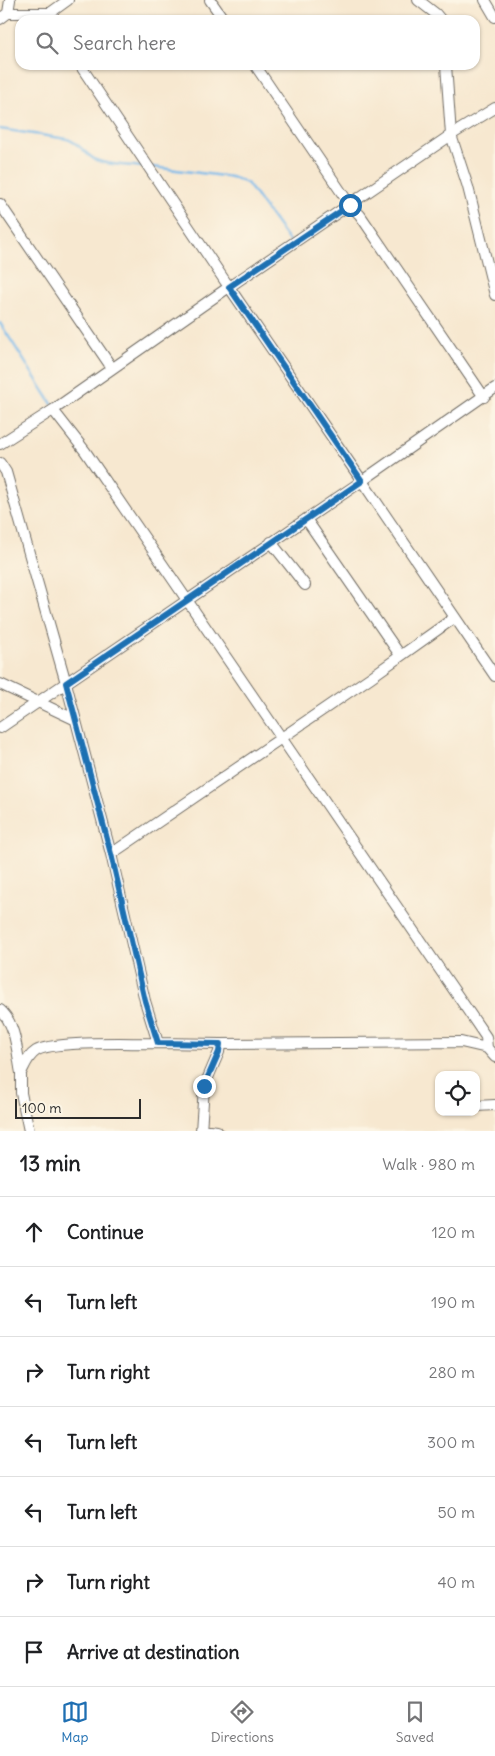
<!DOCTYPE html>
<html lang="en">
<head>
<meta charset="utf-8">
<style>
  :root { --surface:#fff; --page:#f2f2f2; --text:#202124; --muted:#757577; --line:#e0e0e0; --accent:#1f6fb2 }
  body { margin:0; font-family:Delius,sans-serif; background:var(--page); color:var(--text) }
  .controls { position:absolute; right:15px; bottom:15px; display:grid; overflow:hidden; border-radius:10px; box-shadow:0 1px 4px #0004 }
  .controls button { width:45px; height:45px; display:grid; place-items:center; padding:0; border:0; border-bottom:1px solid var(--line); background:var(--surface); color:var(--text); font:25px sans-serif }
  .scale { position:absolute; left:15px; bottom:12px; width:126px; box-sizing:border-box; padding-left:5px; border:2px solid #2b2b2b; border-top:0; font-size:14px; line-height:18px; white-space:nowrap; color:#2b2b2b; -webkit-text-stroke:4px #fcf5e5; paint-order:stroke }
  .stop { position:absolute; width:15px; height:15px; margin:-11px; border:4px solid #1f6fb2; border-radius:50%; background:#fff }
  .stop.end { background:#1f6fb2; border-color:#fff; box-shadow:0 1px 5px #0008 }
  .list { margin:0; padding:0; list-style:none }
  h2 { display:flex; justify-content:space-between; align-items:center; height:65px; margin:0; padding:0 20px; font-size:21px }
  h2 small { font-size:16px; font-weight:400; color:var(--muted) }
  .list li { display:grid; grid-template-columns:32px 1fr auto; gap:15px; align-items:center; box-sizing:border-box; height:70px; padding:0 20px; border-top:1px solid var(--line) }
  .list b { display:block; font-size:19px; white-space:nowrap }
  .list em { font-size:16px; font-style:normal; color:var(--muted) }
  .icon { flex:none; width:28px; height:28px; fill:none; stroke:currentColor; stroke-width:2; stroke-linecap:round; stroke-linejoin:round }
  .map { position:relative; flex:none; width:495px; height:1131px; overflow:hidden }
  .search { position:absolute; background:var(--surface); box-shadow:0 1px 4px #0004; left:15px; right:15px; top:15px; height:55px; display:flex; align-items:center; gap:12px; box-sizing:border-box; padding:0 18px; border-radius:15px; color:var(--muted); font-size:19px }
  .sheet { height:555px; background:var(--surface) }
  nav { display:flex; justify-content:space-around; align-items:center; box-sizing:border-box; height:70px; border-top:1px solid var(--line); background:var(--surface); font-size:14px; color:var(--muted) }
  nav a { display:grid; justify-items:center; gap:2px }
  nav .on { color:var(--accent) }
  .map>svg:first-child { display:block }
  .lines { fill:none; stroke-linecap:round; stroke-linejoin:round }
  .stream { stroke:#74b7ea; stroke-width:2.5 }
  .street-casing { stroke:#726d65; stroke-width:12 }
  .street { stroke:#fff; stroke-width:10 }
  .route { stroke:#1f6fb2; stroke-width:6 }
</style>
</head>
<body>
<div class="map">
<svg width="495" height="1131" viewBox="0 0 495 1131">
  <rect width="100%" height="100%" fill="#fcf5e5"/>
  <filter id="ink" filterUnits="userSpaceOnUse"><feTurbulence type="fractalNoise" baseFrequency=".02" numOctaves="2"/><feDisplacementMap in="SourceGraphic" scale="10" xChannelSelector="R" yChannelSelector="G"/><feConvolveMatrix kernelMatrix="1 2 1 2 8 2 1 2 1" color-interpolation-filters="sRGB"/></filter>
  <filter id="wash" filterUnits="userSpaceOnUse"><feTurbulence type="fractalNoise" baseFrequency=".0096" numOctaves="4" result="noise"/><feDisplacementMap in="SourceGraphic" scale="20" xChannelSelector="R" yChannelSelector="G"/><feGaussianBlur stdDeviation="1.12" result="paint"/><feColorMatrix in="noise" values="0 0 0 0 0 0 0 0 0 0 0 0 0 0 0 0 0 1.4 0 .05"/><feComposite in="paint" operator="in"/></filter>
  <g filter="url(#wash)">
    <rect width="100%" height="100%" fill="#f7e8d0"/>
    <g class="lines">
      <path class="stream" d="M0,129L67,139C80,143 84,154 96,160C110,166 129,165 144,167
        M153,167L231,177L247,183L289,241
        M0,323L52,404"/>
    </g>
  </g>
  <g filter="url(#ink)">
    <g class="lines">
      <g class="street-casing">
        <path id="street" d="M210,0L224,20
          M418,0L436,14L441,20
          M485,0L495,17
          M8,13H50L68,0
          M0,19L8,13L10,0
          M255,65L350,205L360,215L484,397
          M446,65L451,135L468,187L495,295
          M0,204L112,368
          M495,388L362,481L495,676
          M53,410L85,451L486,1037L487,1048
          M0,444L53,410L229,287L80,65
          M0,463L6,472L66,683L0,728
          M306,519L400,655
          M271,542L305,585
          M0,684L76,720
          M111,854L371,677L454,618
          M0,1010C16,1023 17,1053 21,1073C25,1065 28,1056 36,1051C53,1040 134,1044 158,1043L145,1001L111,854L66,683L362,481L229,287L451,135L495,108
          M158,1043L220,1044L461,1042L487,1048L495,1057
          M21,1073V1093L29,1131
          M476,1106L495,1105
          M202,1129L217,1131
          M201,1131L204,1087L219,1052L220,1044"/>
      </g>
      <use href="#street" class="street"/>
    </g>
  </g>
  <g class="lines" filter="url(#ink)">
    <path class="route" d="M204,1086L219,1052L220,1044L158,1043L145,1001L111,854L66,683L362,481L229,287L350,205"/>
  </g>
</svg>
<div class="controls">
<button><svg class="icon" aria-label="locate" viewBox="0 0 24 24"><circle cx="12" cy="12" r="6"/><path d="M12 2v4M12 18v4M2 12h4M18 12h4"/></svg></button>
</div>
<div class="scale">100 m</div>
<div class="stop" style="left:350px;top:205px"></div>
<div class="stop end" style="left:204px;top:1086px"></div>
<div class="search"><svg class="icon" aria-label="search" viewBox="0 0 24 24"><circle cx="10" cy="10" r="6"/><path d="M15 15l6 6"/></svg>Search here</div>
</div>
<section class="sheet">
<h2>13 min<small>Walk · 980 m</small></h2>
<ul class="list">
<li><svg class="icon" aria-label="ahead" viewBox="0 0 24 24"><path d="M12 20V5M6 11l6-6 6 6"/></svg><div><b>Continue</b></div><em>120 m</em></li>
<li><svg class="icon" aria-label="left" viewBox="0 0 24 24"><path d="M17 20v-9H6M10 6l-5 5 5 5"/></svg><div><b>Turn left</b></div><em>190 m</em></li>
<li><svg class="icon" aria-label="right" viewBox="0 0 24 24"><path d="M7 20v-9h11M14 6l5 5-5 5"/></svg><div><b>Turn right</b></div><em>280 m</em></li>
<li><svg class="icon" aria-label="left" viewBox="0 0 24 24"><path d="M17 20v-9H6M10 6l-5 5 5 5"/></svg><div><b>Turn left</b></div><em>300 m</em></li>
<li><svg class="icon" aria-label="left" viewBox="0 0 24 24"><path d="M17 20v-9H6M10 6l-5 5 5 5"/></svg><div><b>Turn left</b></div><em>50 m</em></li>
<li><svg class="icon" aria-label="right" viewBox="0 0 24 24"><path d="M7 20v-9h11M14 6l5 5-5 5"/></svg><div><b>Turn right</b></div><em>40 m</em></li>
<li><svg class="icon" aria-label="arrive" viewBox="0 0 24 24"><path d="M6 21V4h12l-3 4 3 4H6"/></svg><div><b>Arrive at destination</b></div></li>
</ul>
</section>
<nav>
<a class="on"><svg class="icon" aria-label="map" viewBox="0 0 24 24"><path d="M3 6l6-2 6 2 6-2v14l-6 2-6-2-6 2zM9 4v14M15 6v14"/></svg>Map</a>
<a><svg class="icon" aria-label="directions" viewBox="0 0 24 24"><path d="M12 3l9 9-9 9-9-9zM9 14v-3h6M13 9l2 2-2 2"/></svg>Directions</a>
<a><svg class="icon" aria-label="saved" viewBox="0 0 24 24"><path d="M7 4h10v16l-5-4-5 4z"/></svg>Saved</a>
</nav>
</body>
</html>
